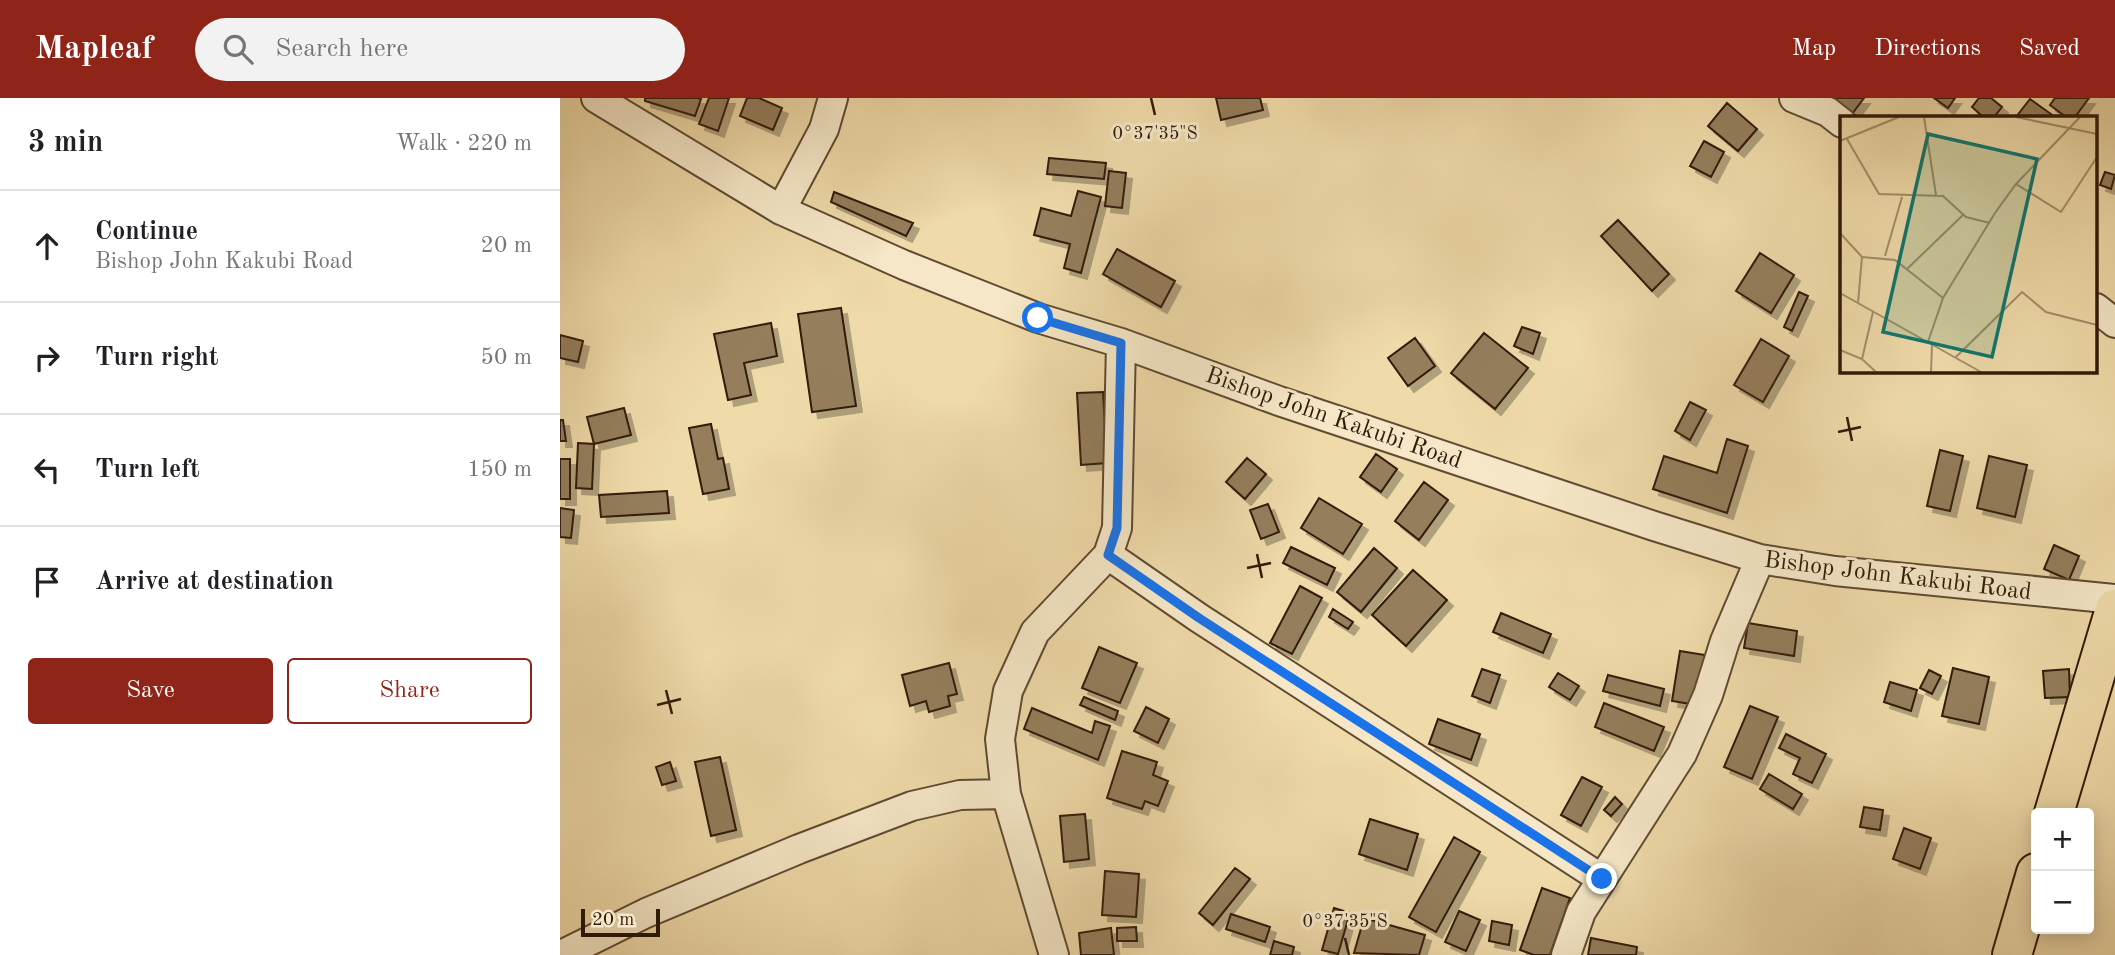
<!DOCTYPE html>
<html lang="en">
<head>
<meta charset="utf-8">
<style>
  :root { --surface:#fff; --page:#f2f2f2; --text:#202124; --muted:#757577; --line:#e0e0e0; --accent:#8f2418 }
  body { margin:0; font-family:"Old Standard TT",serif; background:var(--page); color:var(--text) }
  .controls { position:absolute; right:21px; bottom:21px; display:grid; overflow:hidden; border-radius:7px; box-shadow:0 4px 18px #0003 }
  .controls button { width:63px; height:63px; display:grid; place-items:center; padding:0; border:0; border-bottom:2px solid var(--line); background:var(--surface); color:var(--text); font:35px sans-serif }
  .scale { position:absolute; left:21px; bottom:18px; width:79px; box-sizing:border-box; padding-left:7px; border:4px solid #321a09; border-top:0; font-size:19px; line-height:24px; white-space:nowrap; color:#321a09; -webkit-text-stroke:5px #f5e7c7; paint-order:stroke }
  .stop { position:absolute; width:21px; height:21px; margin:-16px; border:5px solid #1a73e8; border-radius:50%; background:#fff }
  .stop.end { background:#1a73e8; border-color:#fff; box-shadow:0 2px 7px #0008 }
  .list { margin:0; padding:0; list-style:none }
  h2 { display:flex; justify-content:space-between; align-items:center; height:91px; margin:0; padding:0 28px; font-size:30px }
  h2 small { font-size:23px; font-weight:400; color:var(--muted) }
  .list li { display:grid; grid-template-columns:46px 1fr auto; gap:21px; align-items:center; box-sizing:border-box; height:112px; padding:0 28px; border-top:2px solid var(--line) }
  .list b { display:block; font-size:26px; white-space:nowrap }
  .list p { margin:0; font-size:23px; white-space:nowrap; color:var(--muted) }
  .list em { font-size:23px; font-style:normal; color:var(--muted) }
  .actions { display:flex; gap:14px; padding:21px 28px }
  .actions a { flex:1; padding:16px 0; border:2px solid var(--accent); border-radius:7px; text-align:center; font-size:24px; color:var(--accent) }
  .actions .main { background:var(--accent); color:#fff }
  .icon { flex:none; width:38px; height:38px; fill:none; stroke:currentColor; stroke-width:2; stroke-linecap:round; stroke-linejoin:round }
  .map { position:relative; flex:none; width:1555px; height:857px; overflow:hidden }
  header { display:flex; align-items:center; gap:42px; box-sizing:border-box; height:98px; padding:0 35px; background:var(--accent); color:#fff }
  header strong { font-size:33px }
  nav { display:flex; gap:38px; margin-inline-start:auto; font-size:24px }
  .search { width:490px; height:63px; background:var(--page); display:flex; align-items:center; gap:18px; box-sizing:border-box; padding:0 24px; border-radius:38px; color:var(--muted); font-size:26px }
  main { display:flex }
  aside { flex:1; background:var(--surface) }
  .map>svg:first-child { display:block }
  .building { fill:#947e5c; stroke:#321a09; stroke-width:2; filter:url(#shadow) }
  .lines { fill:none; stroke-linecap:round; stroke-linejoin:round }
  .minor-casing { stroke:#614a31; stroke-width:32 }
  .primary-casing { stroke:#321a09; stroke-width:42 }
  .minor { stroke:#f5e7c7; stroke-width:28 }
  .primary { stroke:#efdaa9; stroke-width:38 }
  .route { stroke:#1a73e8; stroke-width:9 }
  .ticks { fill:none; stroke:#321a09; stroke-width:2.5 }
  .labels { text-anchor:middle; stroke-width:6; stroke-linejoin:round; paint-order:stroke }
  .street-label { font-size:24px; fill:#321a09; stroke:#f5e7c7 }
  .inset-road { fill:none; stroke:#a38d69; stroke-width:2 }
  .view { fill:#0f766e; fill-opacity:0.15; stroke:#0f766e; stroke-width:3.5 }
  .inset-edge { fill:none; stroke:#321a09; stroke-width:3.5 }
  .ticks-label { font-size:18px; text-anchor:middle; fill:#321a09; stroke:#f5e7c7; stroke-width:6; stroke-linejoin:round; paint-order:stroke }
</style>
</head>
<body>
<header>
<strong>Mapleaf</strong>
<div class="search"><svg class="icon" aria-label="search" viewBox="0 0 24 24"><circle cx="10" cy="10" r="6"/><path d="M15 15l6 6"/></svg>Search here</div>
<nav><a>Map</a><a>Directions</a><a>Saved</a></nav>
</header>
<main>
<aside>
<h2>3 min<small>Walk · 220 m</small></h2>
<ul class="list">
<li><svg class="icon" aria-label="ahead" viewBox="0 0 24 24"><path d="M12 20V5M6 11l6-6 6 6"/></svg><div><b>Continue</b><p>Bishop John Kakubi Road</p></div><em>20 m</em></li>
<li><svg class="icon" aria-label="right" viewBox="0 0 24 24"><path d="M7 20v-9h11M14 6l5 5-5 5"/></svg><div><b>Turn right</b></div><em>50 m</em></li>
<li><svg class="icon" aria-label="left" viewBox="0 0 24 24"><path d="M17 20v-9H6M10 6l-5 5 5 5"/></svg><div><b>Turn left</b></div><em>150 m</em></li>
<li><svg class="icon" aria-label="arrive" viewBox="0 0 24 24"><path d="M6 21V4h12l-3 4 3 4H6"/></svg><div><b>Arrive at destination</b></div></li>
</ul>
<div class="actions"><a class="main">Save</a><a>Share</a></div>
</aside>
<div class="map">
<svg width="1555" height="857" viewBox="0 0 1555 857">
  <defs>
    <filter id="shadow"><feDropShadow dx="6" dy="6" stdDeviation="0" flood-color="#0004"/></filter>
  </defs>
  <rect width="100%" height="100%" fill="#efdaa9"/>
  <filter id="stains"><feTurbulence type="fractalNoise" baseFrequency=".00286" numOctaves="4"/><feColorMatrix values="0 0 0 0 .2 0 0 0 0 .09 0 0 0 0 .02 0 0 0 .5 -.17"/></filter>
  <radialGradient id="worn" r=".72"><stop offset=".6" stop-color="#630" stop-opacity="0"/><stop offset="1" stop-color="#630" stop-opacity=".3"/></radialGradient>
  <path class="building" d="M85,0H137L141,1L135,18L85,3Z
    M149,0H169L158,33L139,26Z
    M187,0H199L222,10L213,32L180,18Z
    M656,0H700L703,12L661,22Z
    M1270,0H1304L1292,16Z
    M1374,0H1395L1388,10Z
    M1419,0H1431L1442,9L1434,19H1423L1412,9Z
    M1495,0H1529L1515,19H1506L1490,7Z
    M1470,1L1495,19H1456Z
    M1167,5L1197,31L1178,53L1148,28Z
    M1144,43L1164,54L1151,79L1130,68Z
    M489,60L546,65L544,81L487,76Z
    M549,73L566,75L562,110L545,108Z
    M1545,74L1555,77L1551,91L1540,87Z
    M518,93L541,99L521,175L504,170L510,146L474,137L481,110L511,118Z
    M274,94L353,125L346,138L271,104Z
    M1058,122L1109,176L1092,193L1041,138Z
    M557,151L615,183L601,209L543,176Z
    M1200,155L1234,177L1211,215L1176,193Z
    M1239,194L1248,198L1232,233L1224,229Z
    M281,210L296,308L252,314L238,216Z
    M211,225L217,258L184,265L191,297L168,302L154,236Z
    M962,229L980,235L973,256L954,248Z
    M924,235L968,270L935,311L891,275Z
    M0,237L23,243L18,264L0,260Z
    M855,240L875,268L848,288L828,260Z
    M1201,241L1229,258L1203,304L1174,287Z
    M543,294L547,365L521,367L517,295Z
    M1130,304L1146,312L1130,342L1115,333Z
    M64,310L71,337L34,346L27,319Z
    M0,322H3L6,343H0Z
    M151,326L158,361L163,360L169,391L143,396L129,330Z
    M1167,341L1188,348L1167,415L1093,391L1104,358L1157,375Z
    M18,345L34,346L32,391L16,390Z
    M1380,352L1403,358L1390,413L1367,408Z
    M816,356L837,371L821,394L800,379Z
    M1429,358L1467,367L1455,419L1417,410Z
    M687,360L706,376L685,401L666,384Z
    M0,361H10V401H0Z
    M864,384L888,402L859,442L835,423Z
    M107,393L109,415L41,419L39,397Z
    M759,400L802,426L783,456L741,430Z
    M708,406L719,434L701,441L690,412Z
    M0,410L14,412L11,440L0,439Z
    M1494,447L1519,458L1509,482L1484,471Z
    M731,449L775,470L767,487L723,465Z
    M814,450L837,470L801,514L777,494Z
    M853,472L887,502L846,548L812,517Z
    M740,488L762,500L732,556L710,545Z
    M773,511L793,524L788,531L769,519Z
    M941,515L991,536L983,555L933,534Z
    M1188,525L1237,533L1234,558L1184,550Z
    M539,549L577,565L560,605L522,590Z
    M1120,553L1145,557L1137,607L1112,603Z
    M389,565L397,596L388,598L390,608L369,614L366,603L350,608L342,577Z
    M1393,570L1429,579L1419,626L1382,618Z
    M922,571L940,577L930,605L912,598Z
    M1509,571L1510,599L1485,600L1483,573Z
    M1369,572L1381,578L1372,596L1360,590Z
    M998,575L1019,588L1010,602L989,589Z
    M1048,577L1104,591L1100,608L1043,593Z
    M1330,584L1357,592L1351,613L1324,604Z
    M524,599L558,613L555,622L520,607Z
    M1044,605L1104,629L1094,653L1035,629Z
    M1190,608L1218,619L1192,681L1164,669Z
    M586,609L609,621L598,645L574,633Z
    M472,610L532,635L535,623L550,628L538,662L464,631Z
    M878,621L920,636L911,662L869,646Z
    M1226,636L1266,656L1252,685L1233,676L1240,660L1219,650Z
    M562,653L597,664L593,677L608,683L598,708L585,703L582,711L547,700Z
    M160,659L176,732L151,738L135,664Z
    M110,664L116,683L102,687L96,669Z
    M1209,676L1242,696L1233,711L1200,691Z
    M1022,679L1042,689L1021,728L1001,717Z
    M1055,699L1062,706L1051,718L1044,712Z
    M1304,709L1323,712L1320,732L1300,729Z
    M525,716L529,761L504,764L500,718Z
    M810,721L858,736L847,772L799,756Z
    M1344,730L1371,740L1360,771L1333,761Z
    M894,739L920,754L876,834L849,819Z
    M675,770L690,781L653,827L639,815Z
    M545,773L579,776L576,819L542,817Z
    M982,790L1010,800L990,857H974L960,852Z
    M774,810L790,815L778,856L762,852Z
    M899,813L920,822L906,853L885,844Z
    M671,816L710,829L705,844L666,831Z
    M804,820L865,837L859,857L794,855Z
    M932,823L952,827L949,847L929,843Z
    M576,829L577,843H557V830Z
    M551,830L554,857H521L519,835Z
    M1031,840L1077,849L1076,857H1028Z
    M714,843L734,849L732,857H710Z"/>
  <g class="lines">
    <g class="minor-casing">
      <path id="minor" d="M36,0L221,112L344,167L478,220L561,245L719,303L1094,428L1200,461L1275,473L1555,501
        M1234,0L1268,14L1282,25
        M221,112L264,31L273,0
        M1536,210L1555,225
        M548,457L639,520L1042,781
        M1,857L86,815L239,751L352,708L400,697L446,696
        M494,857L446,696L440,641L448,593L475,534L548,457L557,430L561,245
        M1006,857L1021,814L1122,656L1148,597L1165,543L1200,461"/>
    </g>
    <g class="primary-casing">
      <path id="primary" d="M1494,715L1555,511
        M1452,857L1476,775"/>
    </g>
    <use href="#minor" class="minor"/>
    <use href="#primary" class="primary"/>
  </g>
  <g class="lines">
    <path class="route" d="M478,220L561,245L557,430L548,457L639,520L1042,781"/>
  </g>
  <path class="ticks" d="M591,0L595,17M1287,319L1292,343M1278,334L1301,329M697,456L702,480M687,470L711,465M106,592L112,616M97,607L121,601M785,840L789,857"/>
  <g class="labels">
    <g class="street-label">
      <text transform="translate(774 319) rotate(19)" y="8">Bishop John Kakubi Road</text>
      <text transform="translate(1338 477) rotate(7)" y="8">Bishop John Kakubi Road</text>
    </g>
  </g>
  <g transform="translate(1280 18)">
    <rect width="257" height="257" fill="#efdaa9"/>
    <path class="inset-road" d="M84,1L96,79M176,1L257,18M7,23L39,78L103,80L126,101L150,107M0,25L59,1M176,68L221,96L257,41M0,117L22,141L18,187M45,140L62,81M22,141L55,144L103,182M67,153L123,99M0,177L141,256M88,226L103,182L155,97L176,68L240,1M0,234L22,243L36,256M116,241L182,176L206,196L257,209M22,243L33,196M91,256L92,229"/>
    <path class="view" d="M88,18L197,43L152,241L43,216Z"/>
    <rect width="257" height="257" class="inset-edge"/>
  </g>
  <g class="ticks-label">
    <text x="595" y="41">0°37'35"S</text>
    <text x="785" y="829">0°37'35"S</text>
  </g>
  <rect width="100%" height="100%" filter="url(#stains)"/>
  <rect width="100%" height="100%" fill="url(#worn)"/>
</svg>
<div class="controls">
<button>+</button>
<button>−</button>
</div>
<div class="scale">20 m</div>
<div class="stop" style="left:478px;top:220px"></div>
<div class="stop end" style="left:1042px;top:781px"></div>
</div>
</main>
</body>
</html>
